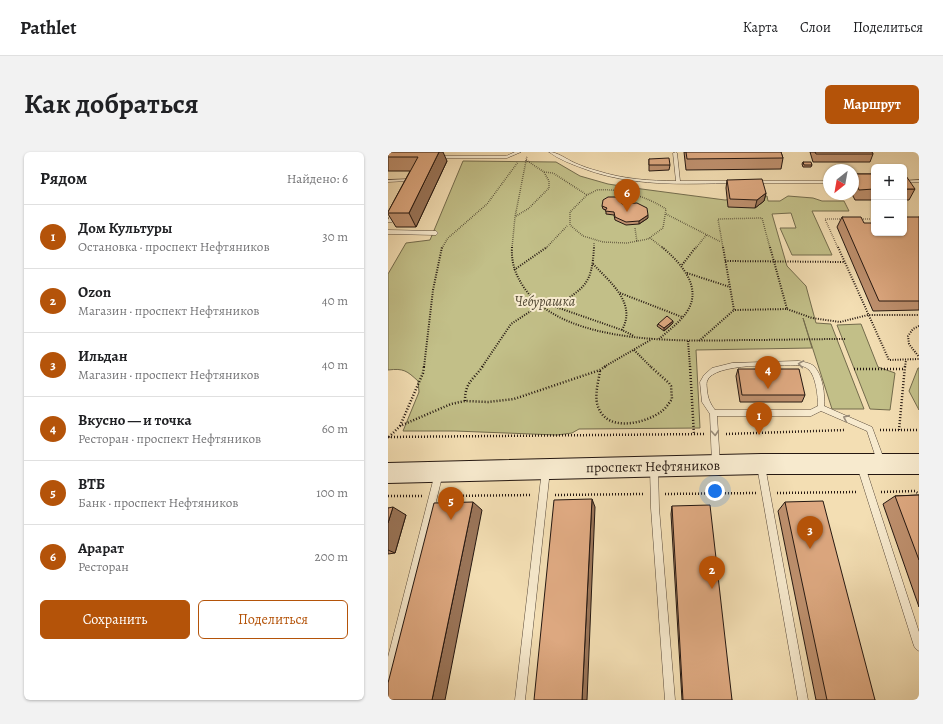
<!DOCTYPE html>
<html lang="ru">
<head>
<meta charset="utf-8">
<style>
  :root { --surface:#fff; --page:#f2f2f2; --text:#202124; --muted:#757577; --line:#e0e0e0; --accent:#b45309 }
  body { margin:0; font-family:Alegreya,serif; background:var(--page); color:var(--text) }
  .controls { position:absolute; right:12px; top:12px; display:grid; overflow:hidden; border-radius:6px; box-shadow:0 1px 3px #0004 }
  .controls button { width:36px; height:36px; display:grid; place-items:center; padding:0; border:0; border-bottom:1px solid var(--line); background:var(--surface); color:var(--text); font:20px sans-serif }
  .compass { position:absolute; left:435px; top:12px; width:36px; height:36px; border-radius:50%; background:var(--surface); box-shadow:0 1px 3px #0004; rotate:211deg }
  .you { position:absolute; left:327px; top:339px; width:14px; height:14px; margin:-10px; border:3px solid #fff; border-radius:50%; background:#1a73e8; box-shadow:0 0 0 6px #1a73e833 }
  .badge { display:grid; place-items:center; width:26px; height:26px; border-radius:50%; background:var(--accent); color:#fff; font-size:13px; font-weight:700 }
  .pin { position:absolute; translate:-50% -33px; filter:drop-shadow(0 1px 2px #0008) }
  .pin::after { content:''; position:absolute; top:21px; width:14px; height:12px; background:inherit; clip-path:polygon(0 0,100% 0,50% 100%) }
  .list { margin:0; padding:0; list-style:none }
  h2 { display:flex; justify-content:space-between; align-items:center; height:52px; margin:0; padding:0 16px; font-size:17px }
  h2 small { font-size:13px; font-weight:400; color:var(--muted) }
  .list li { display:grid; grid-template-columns:26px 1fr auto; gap:12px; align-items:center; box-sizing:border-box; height:64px; padding:0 16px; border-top:1px solid var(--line) }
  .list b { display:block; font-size:15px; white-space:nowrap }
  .list p { margin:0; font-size:13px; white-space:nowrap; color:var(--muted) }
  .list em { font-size:13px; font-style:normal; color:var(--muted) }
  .actions { display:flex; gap:8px; padding:12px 16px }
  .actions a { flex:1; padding:9px 0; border:1px solid var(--accent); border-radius:6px; text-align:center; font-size:14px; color:var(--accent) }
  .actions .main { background:var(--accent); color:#fff }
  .map { position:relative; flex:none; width:531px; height:548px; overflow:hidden; border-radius:6px }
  header { display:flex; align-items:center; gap:24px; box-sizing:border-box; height:56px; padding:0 20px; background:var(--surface); border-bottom:1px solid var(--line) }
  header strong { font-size:19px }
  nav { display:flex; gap:22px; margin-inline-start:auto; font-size:14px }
  .intro { display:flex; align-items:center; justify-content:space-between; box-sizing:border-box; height:96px; padding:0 24px }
  h1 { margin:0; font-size:28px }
  .button { padding:10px 18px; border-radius:6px; background:var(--accent); color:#fff; font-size:14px; font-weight:700 }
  main { display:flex; gap:24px; padding:0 24px }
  aside { flex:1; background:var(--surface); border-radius:6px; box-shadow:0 1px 3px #0004 }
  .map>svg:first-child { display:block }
  .green { fill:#c2bf88; stroke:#736b4c }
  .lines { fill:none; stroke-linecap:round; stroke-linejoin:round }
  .lane-casing { stroke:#58493a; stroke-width:1 }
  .secondary-casing { stroke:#241711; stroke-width:2 }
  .path-far2 { stroke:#241711; stroke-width:1.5; stroke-dasharray:0.5 1.5; stroke-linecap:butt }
  .path-far1 { stroke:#241711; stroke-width:2; stroke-dasharray:1 1.5; stroke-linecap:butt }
  .path { stroke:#241711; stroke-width:2.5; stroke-dasharray:1 2; stroke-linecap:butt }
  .lane { fill:#f7eace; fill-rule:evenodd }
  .secondary { fill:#f7eace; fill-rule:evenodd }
  .wall { fill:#bf916f; stroke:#241711 }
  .shaded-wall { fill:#9b765a; stroke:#241711 }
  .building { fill:#dea981; stroke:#241711 }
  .oneway { stroke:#988b79 }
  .labels { text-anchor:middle; stroke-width:4; stroke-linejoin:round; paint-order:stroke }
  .park-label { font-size:14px; font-style:italic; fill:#534935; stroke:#f7eace }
  .street-label { font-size:14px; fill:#241711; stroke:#f7eace }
</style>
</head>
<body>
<header>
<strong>Pathlet</strong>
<nav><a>Карта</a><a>Слои</a><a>Поделиться</a></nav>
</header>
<div class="intro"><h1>Как добраться</h1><a class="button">Маршрут</a></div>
<main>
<aside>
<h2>Рядом<small>Найдено: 6</small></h2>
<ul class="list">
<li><span class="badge">1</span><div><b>Дом Культуры</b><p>Остановка · проспект Нефтяников</p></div><em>30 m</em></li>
<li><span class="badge">2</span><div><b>Ozon</b><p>Магазин · проспект Нефтяников</p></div><em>40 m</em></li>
<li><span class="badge">3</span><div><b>Ильдан</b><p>Магазин · проспект Нефтяников</p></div><em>40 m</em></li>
<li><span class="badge">4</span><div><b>Вкусно — и точка</b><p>Ресторан · проспект Нефтяников</p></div><em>60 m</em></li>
<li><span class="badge">5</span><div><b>ВТБ</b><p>Банк · проспект Нефтяников</p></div><em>100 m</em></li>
<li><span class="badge">6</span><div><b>Арарат</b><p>Ресторан</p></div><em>200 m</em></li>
</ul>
<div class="actions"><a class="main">Сохранить</a><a>Поделиться</a></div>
</aside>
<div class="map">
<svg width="531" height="548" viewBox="0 0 531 548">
  <rect width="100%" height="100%" fill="#f3deb3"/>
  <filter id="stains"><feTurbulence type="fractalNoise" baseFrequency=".005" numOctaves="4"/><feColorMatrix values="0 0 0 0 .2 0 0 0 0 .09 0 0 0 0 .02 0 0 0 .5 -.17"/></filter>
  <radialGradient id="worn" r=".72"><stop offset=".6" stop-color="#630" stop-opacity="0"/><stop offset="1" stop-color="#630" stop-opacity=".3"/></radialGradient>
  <path class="green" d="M75,9L168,10L192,24L220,32L246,36L337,48L379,44L380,49H392L400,44L425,46L434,49H456L461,59H424L444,103H404L392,76H408L403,61L384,62L399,114L418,134L428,171L443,172L476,257H444L415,166L424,196L308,198L312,276L191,277L184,281L169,283L67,279H15L31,240L30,229C19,219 16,216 0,218V122L18,91L42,88Z
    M473,172L490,215L507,221L502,258L482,257L449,173Z
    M530,216H531V258L521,239Z"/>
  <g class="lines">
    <g class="lane-casing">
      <path id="lane" d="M127,0H133L119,6H48L46,5L48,4H118Z
        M161,0C170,0 178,7 187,11C194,14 202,17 210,19C235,27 262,29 288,29L285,1L288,0L289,1L292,29H347L349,30L347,31C295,32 243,35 194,16C183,12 170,7 161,0Z
        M24,27L26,28L23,31L21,29L0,30V28Z
        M531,28V30L516,31V29Z
        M365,29H441V31H367L365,30Z
        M5,58L9,59L4,70H0V68Z
        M0,78L48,79L50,81L48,83L0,82Z
        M411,209C416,210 422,211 426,214C435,224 437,242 436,254L484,275L497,310L496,312L493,313L490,312L479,279L433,259L423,264H329L332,312L331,314L328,315L325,314L324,312L322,262L314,250L312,230L316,223L324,216L344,211ZM411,213C414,214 418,215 420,217C428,223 430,245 430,254L422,258H327C322,251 320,247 319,238C319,236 318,232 319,229C326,210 393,214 411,213Z
        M373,311L376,312L377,314L420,548H410L369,314L370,312Z
        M473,311L476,312L477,314L531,480V499L528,497L526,494L469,314L470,312Z
        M266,312L269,313L270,315L271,356L287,548H277L263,356L262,315L263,313Z
        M158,315L161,316L162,318L137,548H127L154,318L155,316Z
        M51,318L54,319L55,321L5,524L3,527L0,529V505L47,321L48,319Z"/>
    </g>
    <g class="secondary-casing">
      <path id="secondary" d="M373,302H531V322H373L0,331V311Z"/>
    </g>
    <path class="path-far2" d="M138,8L156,20L165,21L199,43
      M209,38C231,36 260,45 278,57L275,76L260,87L239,91L215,90L195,84L182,73V60L199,43Z
      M278,62L333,90
      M128,64L140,57L161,36V29L156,20
      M471,67H486
      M247,76L249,90
      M262,86L275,96
      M54,96L60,86L99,52L130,10
      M124,96L127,65L139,4
      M158,96L180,73
      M206,96V90
      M308,96L319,82
      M335,96L330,67L374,66L382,96
      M450,96L437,67H456"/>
    <path class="path-far1" d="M124,95C123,112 128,124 137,137C178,194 295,189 358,188C391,188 425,187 458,187
      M335,95L346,158L399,157
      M382,95L399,157
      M450,95L501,208L531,207
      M337,109L456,110
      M205,112C222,130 249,151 234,178
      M294,113L308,95
      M126,118L159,95
      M299,121L342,135
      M232,141L294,165
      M148,148L234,178L246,184
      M167,155C197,135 204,133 206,95
      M399,157L424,166L452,170L480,163H531
      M531,174L525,177L520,184L521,192L531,205
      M271,187C280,179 291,171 298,161C316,136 293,111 274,95
      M300,189L302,215
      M311,189L346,158
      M246,198L263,215
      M36,215L45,138L54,95
      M94,215L123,172L152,153
      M216,215L264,187
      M517,215L518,208"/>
    <path class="path" d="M302,214L306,283
      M466,217H516
      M212,219C210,233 204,249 214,262C227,279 260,270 274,259C278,256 281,251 284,247L283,234L281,231L262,214
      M77,249C77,230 85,228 95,214
      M12,274L35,221L36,214
      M492,278H531
      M511,278L517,214
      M338,282L457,278
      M0,285L317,282
      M1,285L12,274L63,252L77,249L100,250L126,247L212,218L218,214
      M493,340L527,339L531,342
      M389,341L470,340
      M277,342L368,341
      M167,343L256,342
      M0,344H34
      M57,344L144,343"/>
    <use href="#lane" class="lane"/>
    <use href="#secondary" class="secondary"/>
  </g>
  <path class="wall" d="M0,0L59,9L28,75H8L0,62V60L22,19H0Z
    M296,0H393L395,6L393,17L298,18Z
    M422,0H484L485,2L482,10H425Z
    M261,7L282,13L281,18L261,19Z
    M415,10L424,13L423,15H415L414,12Z
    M465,22H486V48H467L464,42H465Z
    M339,28L378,41L376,49L367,56L340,55L338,36Z
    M516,37H527L521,48H516Z
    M234,51L260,66L251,72L238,73L227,68L226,63L218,62V58L215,57L214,54Z
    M454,65L476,71L486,81L531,65V158L485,159L449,75Z
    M285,171L276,179L269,174L270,172Z
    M350,217L417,243L414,250H352L348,224Z
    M531,343V455L495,352L507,344Z
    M397,350L487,548H428L390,359Z
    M284,354L344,548H294L283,362Z
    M0,356L18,363L7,401L0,402Z"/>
  <path class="shaded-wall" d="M51,0H55L59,9L28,75L21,61Z
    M378,41L376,49L367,56L369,48Z
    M260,63V66L251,72V69Z
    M285,169V171L276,179V176Z
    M204,347L207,355L199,548H194Z
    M85,350L94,358L57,548H44Z
    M5,355L18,363L7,401L0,398V371Z"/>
  <path class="building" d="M0,0H51L21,61H0V60L30,5H0Z
    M298,0H393L395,6L299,7Z
    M427,0H484L485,2H428Z
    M281,6L282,13H261V7Z
    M415,10H423L424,13H416Z
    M516,21L527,37H516Z
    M465,22H486V37L471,38L465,25Z
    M374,27L378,41L369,48L342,47L339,28Z
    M220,45H227L234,48L233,51L234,52L249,51L259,56L260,63L251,69L238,70L227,65L226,60L217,59L219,56L214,54L215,48Z
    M454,65H473L476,71H486V81H516V65H531V149H491Z
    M279,164L285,169L276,176L270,172Z
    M350,217H411L417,243H354Z
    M531,343V408L507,344Z
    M204,347L194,548H146L166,348Z
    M435,349L487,548H439L397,350Z
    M85,350L44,548H0V531L46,351Z
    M322,353L344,548H295L284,354Z
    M5,355L0,371V356Z"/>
  <defs><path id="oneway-chevron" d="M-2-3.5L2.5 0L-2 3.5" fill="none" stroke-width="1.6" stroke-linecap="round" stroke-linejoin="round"/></defs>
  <g class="oneway">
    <use href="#oneway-chevron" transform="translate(413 212) rotate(-171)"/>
    <use href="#oneway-chevron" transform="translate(458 266) rotate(-156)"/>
    <use href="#oneway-chevron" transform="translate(327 281) rotate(85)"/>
  </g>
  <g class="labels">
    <g class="park-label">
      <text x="157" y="154">Чебурашка</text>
    </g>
    <g class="street-label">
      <text transform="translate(265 314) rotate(-1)" y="5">проспект Нефтяников</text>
    </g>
  </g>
  <rect width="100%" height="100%" filter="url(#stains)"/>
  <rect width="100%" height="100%" fill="url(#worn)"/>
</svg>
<div class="controls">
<button>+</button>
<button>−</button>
</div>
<svg class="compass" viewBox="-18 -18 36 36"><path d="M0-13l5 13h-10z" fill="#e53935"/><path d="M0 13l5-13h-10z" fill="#757577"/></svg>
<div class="you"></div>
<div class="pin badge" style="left:371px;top:283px">1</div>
<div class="pin badge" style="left:324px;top:437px">2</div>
<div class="pin badge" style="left:422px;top:397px">3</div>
<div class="pin badge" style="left:380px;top:237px">4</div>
<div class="pin badge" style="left:63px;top:368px">5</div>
<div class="pin badge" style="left:239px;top:60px">6</div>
</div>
</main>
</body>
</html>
